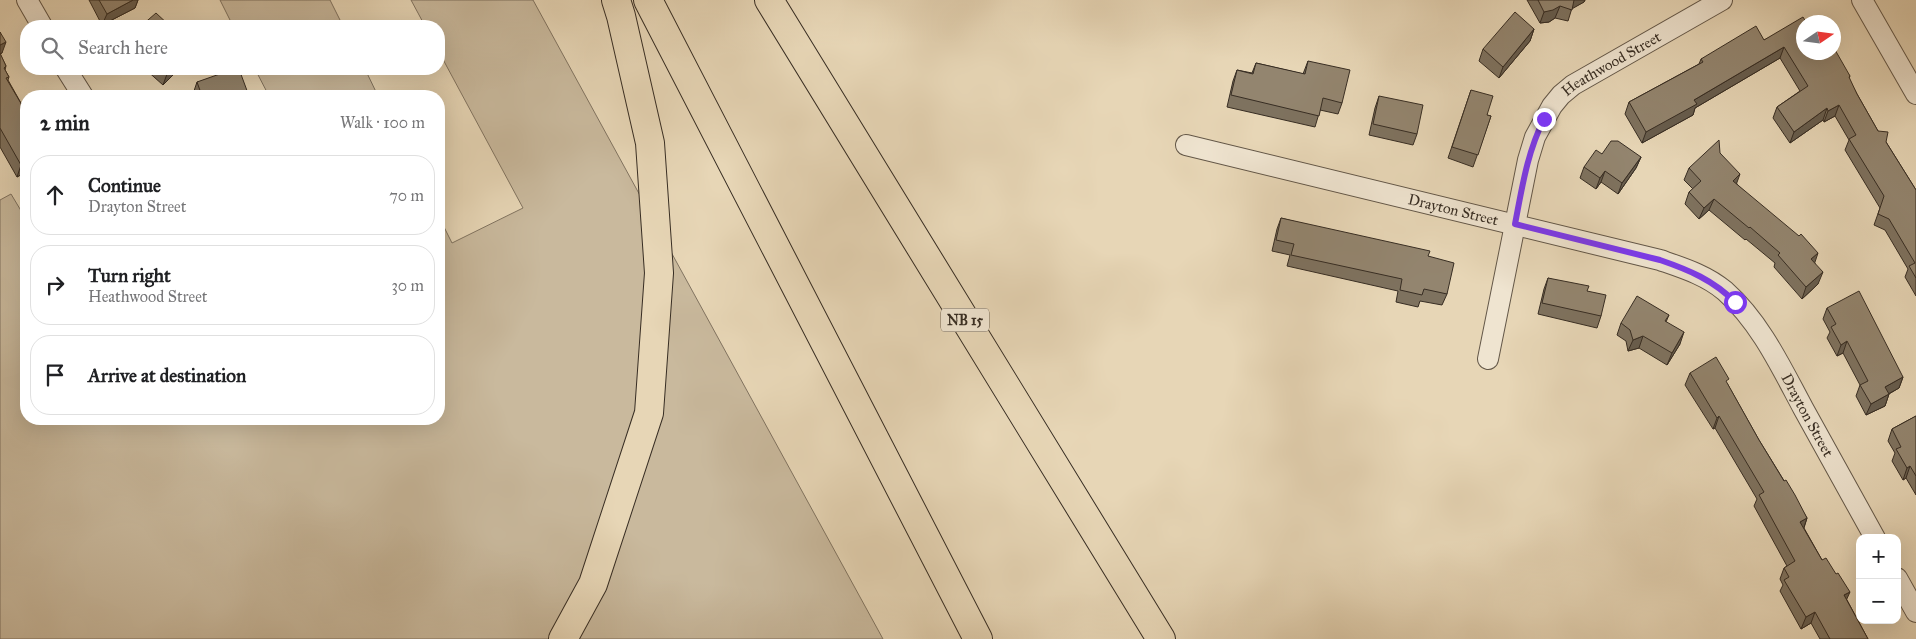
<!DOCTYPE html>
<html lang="en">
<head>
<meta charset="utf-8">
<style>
  :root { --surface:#fff; --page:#f6f6f6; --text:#202124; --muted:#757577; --line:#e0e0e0 }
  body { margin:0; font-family:"IM FELL Great Primer",serif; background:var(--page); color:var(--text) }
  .controls { position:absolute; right:15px; bottom:15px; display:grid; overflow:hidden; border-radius:10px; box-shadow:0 5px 20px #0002 }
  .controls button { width:45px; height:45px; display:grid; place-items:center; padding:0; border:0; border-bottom:1px solid var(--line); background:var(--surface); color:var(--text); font:25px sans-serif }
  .compass { position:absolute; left:1796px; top:15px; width:45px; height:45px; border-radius:50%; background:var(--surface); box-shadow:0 5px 20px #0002; rotate:77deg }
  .stop { position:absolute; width:15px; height:15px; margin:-11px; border:4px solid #7c3aed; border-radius:50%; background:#fff }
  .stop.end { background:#7c3aed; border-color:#fff; box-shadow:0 1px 5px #0008 }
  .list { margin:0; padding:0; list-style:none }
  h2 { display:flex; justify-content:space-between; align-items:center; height:65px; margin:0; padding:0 20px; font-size:21px }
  h2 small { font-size:16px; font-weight:400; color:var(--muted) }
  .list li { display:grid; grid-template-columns:32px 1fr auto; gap:15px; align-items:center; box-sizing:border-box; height:80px; margin:0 10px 10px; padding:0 10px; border:1px solid var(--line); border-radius:20px }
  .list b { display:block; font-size:19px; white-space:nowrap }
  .list p { margin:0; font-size:16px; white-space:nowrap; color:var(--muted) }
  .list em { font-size:16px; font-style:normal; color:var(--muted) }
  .icon { flex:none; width:28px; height:28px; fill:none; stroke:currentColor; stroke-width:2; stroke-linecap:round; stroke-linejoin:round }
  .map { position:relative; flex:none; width:1916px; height:639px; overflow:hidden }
  .search { position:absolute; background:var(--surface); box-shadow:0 5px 20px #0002; left:20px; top:20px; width:425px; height:55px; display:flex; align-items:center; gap:12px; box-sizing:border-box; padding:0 18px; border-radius:20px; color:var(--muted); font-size:19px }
  .panel { position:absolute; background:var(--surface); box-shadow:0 5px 20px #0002; left:20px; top:90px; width:425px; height:335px; border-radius:20px }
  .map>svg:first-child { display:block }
  .green { fill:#c9b99d; stroke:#807360 }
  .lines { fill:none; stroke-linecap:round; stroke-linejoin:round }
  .street-casing { stroke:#635748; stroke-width:22 }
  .highway-casing { stroke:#372d23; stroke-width:30 }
  .street { stroke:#efe4d0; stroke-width:20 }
  .highway { stroke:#e7d6b6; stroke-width:28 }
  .wall { fill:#7e725f; stroke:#372d23 }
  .shaded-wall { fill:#675d4e; stroke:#372d23 }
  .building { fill:#93856f; stroke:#372d23 }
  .route { stroke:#7c3aed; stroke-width:6 }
  .labels { text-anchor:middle; stroke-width:5; stroke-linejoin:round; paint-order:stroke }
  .shield { fill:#efe4d0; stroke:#6e6457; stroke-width:1 }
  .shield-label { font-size:14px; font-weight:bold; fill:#372d23 }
  .street-label { font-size:15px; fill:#372d23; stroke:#efe4d0 }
</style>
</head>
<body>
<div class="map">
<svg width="1916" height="639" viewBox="0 0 1916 639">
  <rect width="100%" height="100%" fill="#e7d6b6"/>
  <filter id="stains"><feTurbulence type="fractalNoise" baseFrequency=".004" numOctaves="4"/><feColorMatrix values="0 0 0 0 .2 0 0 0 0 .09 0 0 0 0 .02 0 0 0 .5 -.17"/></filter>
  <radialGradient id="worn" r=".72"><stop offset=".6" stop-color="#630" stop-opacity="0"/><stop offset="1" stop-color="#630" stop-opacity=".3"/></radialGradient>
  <path class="green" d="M220,0H330L343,26H233Z
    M411,0H533L883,639H0V200L11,194L26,219V419H439V217L452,243L523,208L439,52V26H425Z
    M255,69H365L378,96H269Z"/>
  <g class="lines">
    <g class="street-casing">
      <g id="street">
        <path d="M27,0L42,26"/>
        <path d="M1862,0L1916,94"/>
        <path d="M66,69L83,96"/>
        <path id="s1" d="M1186,145L1660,260C1683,268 1706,275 1725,291C1760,322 1781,367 1803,408C1827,451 1851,494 1875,538"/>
        <path id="s2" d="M1488,359L1528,160L1535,137L1552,106L1561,95L1573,85L1722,0"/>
        <path d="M1897,578L1916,612"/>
      </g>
    </g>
    <g class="highway-casing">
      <path id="highway" d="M648,0L978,639
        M769,0L1161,639
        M563,639L593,584L649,413L659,273L650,143L621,16L616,0"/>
    </g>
    <use href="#street" class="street"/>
    <use href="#highway" class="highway"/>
  </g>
  <path class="wall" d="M89,0H138L135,8L102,25Z
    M1527,0H1585L1584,2L1572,8L1568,21L1555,18L1549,22L1540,23Z
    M1804,22L1850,76L1849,79L1857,94L1878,131L1886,142L1916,190V296L1905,277L1908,269L1885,230L1874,225L1880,208L1845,150L1849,140L1835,116L1824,122L1823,120L1790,143L1773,118L1777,107L1800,91L1780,58L1695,108L1693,115L1642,143L1625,114L1629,102L1699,64L1701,59L1764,40Z
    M1534,29L1530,41L1499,78L1479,61L1483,49Z
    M0,32L2,53L0,54L6,66L5,70L9,77L8,80L26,112V172L17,177L0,147Z
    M1308,61L1342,103L1338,114L1320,110L1315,127L1227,107L1233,81L1237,70L1252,73L1256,63L1303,74Z
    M145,69H179L163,85Z
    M197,82L249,96H194L193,94Z
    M1471,90L1487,115L1491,116L1473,167L1448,158Z
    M1379,96L1417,134L1413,145L1369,135L1375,108Z
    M1720,153L1737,184L1815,263L1818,284L1802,299L1774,267L1775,263L1746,239L1745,240L1709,210L1699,219L1685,204L1689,192L1693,189L1684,180L1689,168Z
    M1602,154L1641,157L1636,168L1618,194L1601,182L1596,189L1580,178L1584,167Z
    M1281,218L1428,256L1447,294L1442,305L1420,301L1418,307L1396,302L1398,291L1287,266L1290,255L1272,251L1277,229Z
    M1548,278L1587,291L1601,316L1597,328L1538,314L1544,289Z
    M1827,308L1903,377L1899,388L1889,394L1885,406L1866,415L1856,396L1860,385L1843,353L1837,356L1827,338L1830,332L1823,319Z
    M1669,315L1666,322L1680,344L1667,365L1639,348L1628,351L1626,341L1617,335L1621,323Z
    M1690,373L1727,383L1759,440L1807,518L1804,528L1822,560L1847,600L1868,639H1820L1811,623L1801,629L1780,591L1783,585L1780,579L1784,568L1787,566L1754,506L1757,499L1715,428L1713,429L1685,385Z
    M1916,416V495L1906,478L1903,480L1892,461L1895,453L1888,441L1892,429Z"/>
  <path class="shaded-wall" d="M133,0H138L135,8L102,25L107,14Z
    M1573,0H1585L1584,2L1570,10Z
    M1560,6L1555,18L1549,22L1540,23L1544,12Z
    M1534,29L1530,41L1499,78L1503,67Z
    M6,42L2,53L0,54V45Z
    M1784,47L1780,58L1695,108L1693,115L1642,143L1646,132L1694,100Z
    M172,69H179L163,85L167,74Z
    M1839,105L1835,116L1824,122L1828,111Z
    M1827,108L1823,120L1790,143L1794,132Z
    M1641,157L1636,168L1618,194L1622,183Z
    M26,163V172L17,177L21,165Z
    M1605,171L1601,182L1596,189L1600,178Z
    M1740,174L1736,185L1733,181Z
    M1714,199L1709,210L1699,219L1704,208Z
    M1818,253L1814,265L1811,259Z
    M1823,272L1818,284L1802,299L1806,287Z
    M1684,332L1680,344L1667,365L1672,353Z
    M1643,336L1639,348L1628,351L1633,340Z
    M1847,341L1843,353L1837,356L1841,345Z
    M1903,377L1899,388L1881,398L1885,387Z
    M1889,394L1885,406L1866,415L1871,404Z
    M1719,416L1715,428L1713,429L1717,418Z
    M1910,466L1906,478L1903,480L1907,468Z
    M1807,518L1803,530L1800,522Z
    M1850,592L1845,603L1844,595Z
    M1815,612L1811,623L1801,629L1806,617Z"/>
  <path class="building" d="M99,0H133L107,14Z
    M1538,0H1574L1572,10L1560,6L1553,10L1544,12Z
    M1515,12L1534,29L1503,67L1483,49Z
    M156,13L170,26H141Z
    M1803,17L1806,22H1804V52H1834V48L1850,76L1849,77L1857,94L1878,131L1888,132L1886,142L1916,190V278L1909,266L1915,263L1889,219L1878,214L1884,196L1849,139L1856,135L1839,105L1828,111L1827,108L1794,132L1777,107L1808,86L1784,47L1694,100L1697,104L1646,132L1629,102L1703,62L1701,59L1756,26L1764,40Z
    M0,32L6,42L0,45Z
    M0,53L6,66L4,68L9,77L6,78L26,112V163L21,165L0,128Z
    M1308,61L1350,70L1342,103L1323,98L1319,116L1231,95L1237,70L1253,74L1256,63L1305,74Z
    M161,69H172L167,74Z
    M234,69H239L249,96H202L197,82Z
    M1471,90L1493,96L1487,115L1491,116L1478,155L1452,147Z
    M1379,96L1423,105L1417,134L1373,124Z
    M1719,140L1720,153L1740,174L1733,181L1799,236L1801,234L1818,253L1811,259L1823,272L1806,287L1778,255L1780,253L1750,227L1749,228L1714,199L1704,208L1689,192L1701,181L1689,168Z
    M1611,141H1618L1641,157L1622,183L1605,171L1600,178L1584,167L1596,150L1602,154Z
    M1281,218L1430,251L1428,256L1454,263L1447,294L1424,289L1422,295L1400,290L1402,279L1291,255L1294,244L1276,240Z
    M1548,278L1589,286L1587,291L1606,295L1601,316L1542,303Z
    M1859,291L1903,377L1885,387L1889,394L1871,404L1860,385L1868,381L1847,341L1841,345L1831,327L1836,324L1827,308Z
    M1637,296L1669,315L1665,321L1684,332L1672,353L1643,336L1633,340L1630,330L1621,323Z
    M1716,357L1729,379L1726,381L1759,440L1784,481L1786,480L1795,495L1807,518L1800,522L1822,560L1826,558L1836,574L1838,573L1850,592L1844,595L1868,639H1830L1815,612L1806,617L1784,580L1789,577L1784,568L1795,561L1759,495L1764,492L1719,416L1717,418L1690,373Z
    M1916,416V476L1910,466L1907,468L1896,449L1901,447L1892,429Z"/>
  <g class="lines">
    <path class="route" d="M1544,119C1527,153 1522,188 1515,224L1660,260C1689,270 1713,280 1735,302"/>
  </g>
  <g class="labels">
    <rect class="shield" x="941" y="308.5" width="48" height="23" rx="4"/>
    <g class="shield-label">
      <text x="965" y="325">NB 15</text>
    </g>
    <g class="street-label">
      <text dy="5" stroke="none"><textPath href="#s2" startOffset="336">Heathwood Street</textPath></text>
      <text dy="5" stroke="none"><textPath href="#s1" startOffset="275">Drayton Street</textPath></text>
      <text dy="5" stroke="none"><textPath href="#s1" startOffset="710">Drayton Street</textPath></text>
    </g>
  </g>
  <rect width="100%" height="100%" filter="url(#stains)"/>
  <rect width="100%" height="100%" fill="url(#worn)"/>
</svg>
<div class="controls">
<button>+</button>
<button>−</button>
</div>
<svg class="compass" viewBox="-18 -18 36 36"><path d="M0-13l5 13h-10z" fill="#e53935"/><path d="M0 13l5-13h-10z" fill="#757577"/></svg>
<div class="stop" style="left:1735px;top:302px"></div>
<div class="stop end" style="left:1544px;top:119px"></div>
<div class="search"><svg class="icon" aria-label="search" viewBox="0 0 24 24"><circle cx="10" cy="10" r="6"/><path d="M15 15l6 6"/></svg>Search here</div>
<section class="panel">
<h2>2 min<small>Walk · 100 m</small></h2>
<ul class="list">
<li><svg class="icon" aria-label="ahead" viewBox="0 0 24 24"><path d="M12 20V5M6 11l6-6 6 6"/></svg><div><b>Continue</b><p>Drayton Street</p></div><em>70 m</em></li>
<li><svg class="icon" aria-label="right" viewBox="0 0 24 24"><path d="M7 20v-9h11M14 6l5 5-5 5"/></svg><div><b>Turn right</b><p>Heathwood Street</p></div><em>30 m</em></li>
<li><svg class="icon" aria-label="arrive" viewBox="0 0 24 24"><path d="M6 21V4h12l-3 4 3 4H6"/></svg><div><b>Arrive at destination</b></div></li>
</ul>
</section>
</div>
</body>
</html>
